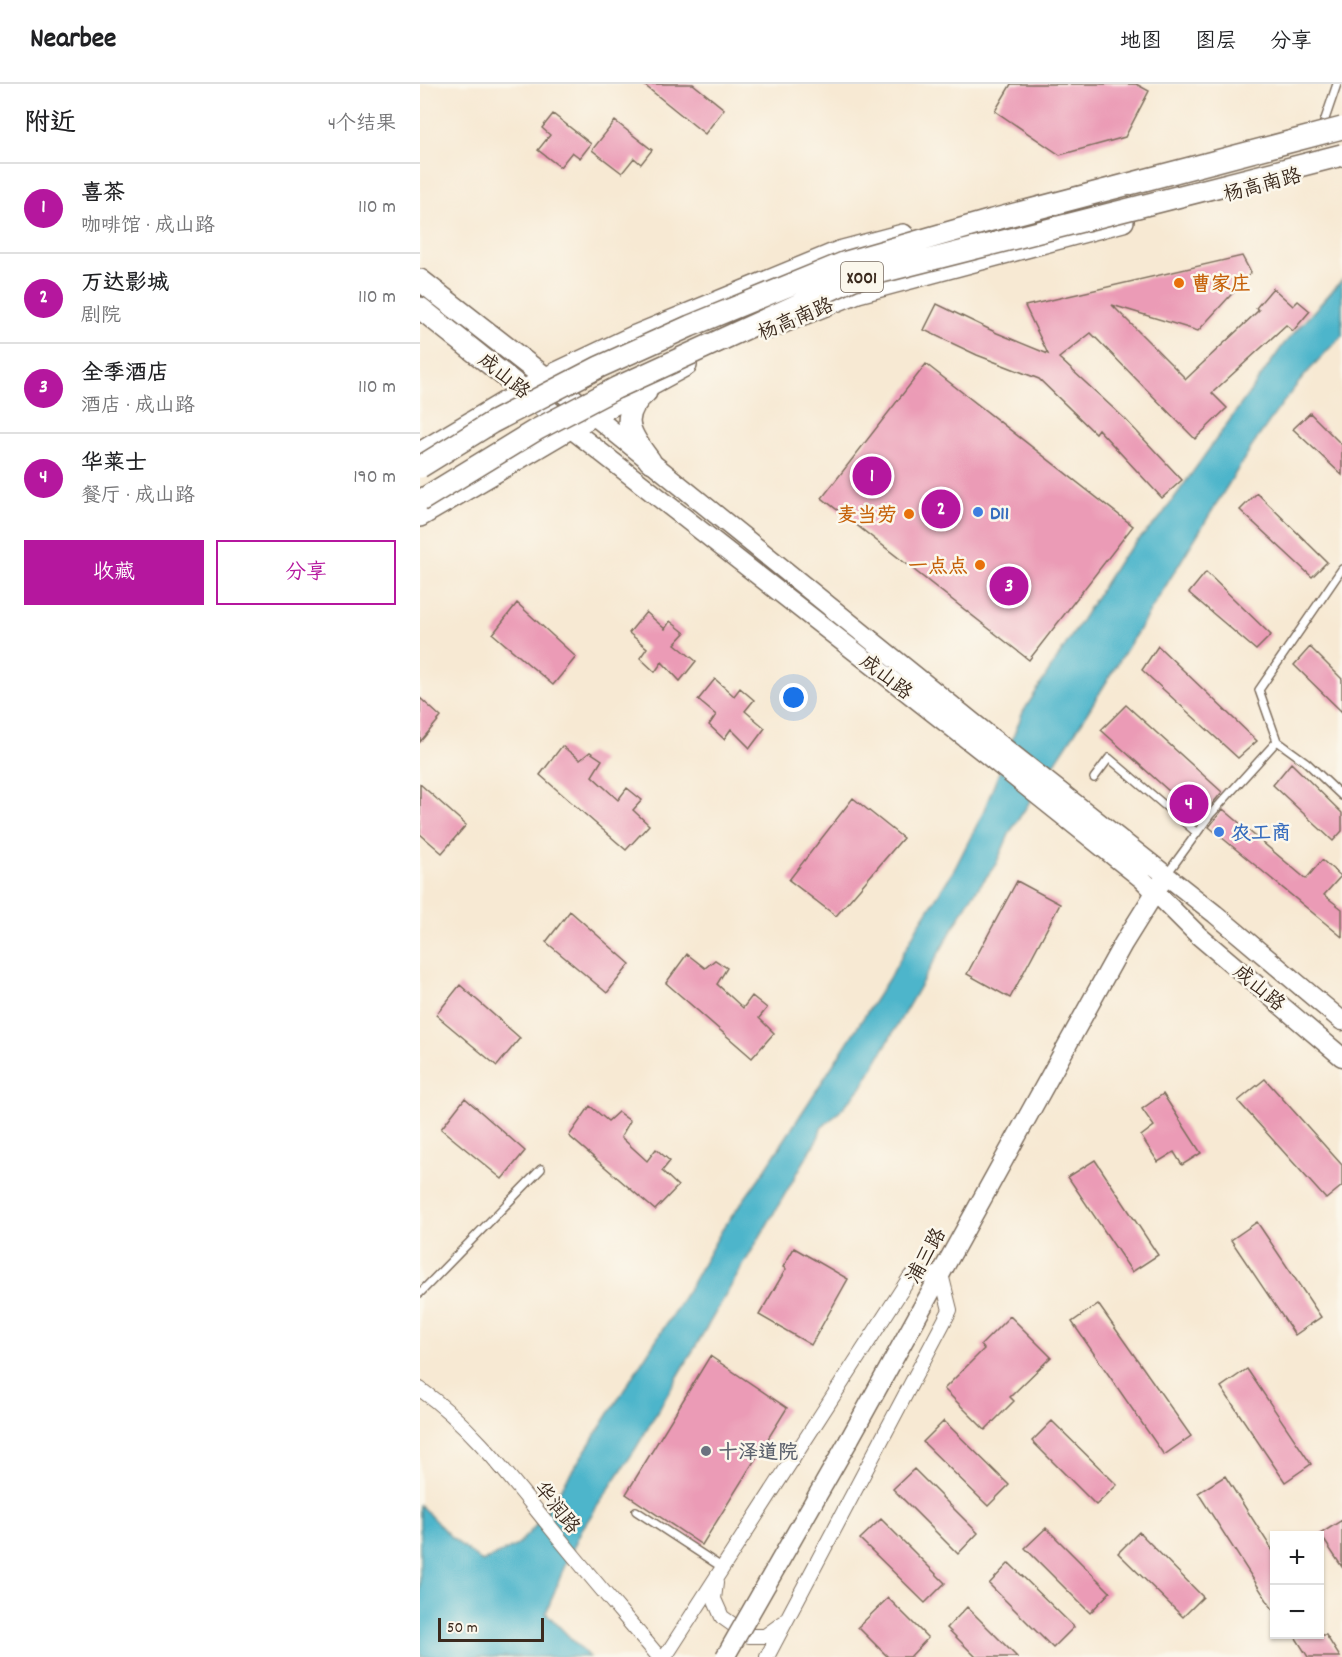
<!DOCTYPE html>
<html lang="zh">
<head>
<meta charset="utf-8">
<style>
  :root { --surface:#fff; --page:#f6f6f6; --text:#202124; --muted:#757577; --line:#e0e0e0; --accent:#b5179e }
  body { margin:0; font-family:Dekko,"LXGW WenKai TC",sans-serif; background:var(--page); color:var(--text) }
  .controls { position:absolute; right:18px; bottom:18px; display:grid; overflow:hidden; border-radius:0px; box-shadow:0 2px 4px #0004 }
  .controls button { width:54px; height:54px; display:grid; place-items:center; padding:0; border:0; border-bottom:2px solid var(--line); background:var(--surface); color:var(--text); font:30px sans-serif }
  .scale { position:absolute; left:18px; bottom:15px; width:106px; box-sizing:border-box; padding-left:6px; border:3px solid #3b2a1e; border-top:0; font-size:16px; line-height:21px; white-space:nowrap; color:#3b2a1e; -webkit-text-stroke:4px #fbf7ec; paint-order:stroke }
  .you { position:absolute; left:374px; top:614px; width:21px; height:21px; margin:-15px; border:4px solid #fff; border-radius:50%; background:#1a73e8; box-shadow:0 0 0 9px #1a73e833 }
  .badge { display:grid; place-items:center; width:39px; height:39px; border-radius:50%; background:var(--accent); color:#fff; font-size:20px; font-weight:700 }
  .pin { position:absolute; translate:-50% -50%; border:3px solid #fff; box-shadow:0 2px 6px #0006 }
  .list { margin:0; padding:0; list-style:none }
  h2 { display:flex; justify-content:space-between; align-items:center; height:78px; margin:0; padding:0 24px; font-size:26px }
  h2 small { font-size:20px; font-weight:400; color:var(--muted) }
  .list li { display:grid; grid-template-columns:39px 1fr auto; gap:18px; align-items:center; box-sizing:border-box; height:90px; padding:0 24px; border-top:2px solid var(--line) }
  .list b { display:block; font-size:22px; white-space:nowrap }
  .list p { margin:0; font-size:20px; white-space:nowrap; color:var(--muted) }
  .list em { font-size:20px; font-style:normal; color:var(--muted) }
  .actions { display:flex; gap:12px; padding:18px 24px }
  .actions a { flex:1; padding:14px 0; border:2px solid var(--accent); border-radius:0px; text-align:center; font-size:21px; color:var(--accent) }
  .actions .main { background:var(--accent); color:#fff }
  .map { position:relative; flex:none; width:922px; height:1573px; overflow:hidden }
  header { display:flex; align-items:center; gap:36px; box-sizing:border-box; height:84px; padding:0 30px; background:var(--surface); border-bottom:2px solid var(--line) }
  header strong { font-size:28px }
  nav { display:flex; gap:33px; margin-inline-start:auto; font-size:21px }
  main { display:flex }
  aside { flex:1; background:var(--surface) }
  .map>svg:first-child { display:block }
  .water { fill:#4db5cb; stroke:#447074; stroke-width:1.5 }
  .building { fill:#eb9bb6 }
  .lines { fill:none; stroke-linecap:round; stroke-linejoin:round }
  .service-casing { stroke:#7d6d5d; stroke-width:10 }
  .minor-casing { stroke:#7d6d5d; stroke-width:16 }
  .secondary-casing { stroke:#7d6d5d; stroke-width:21 }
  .primary-casing { stroke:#7d6d5d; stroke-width:24 }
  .service { stroke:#fff; stroke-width:7 }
  .minor { stroke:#fff; stroke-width:14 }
  .secondary { stroke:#fff; stroke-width:18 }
  .primary { stroke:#fff; stroke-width:21 }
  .secondary-bridge-casing { stroke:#7d6d5d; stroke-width:21; stroke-linecap:butt }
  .trunk-bridge-casing { stroke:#7d6d5d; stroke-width:24; stroke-linecap:butt }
  .secondary-bridge { stroke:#fff; stroke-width:18 }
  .trunk-bridge { stroke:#fff; stroke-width:21 }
  .food-dot { fill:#e8710a; stroke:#fbf7ec; stroke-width:2 }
  .shop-dot { fill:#3f7fe0; stroke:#fbf7ec; stroke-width:2 }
  .worship-dot { fill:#6b7280; stroke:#fbf7ec; stroke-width:2 }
  .labels { text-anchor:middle; stroke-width:5; stroke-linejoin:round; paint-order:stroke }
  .shield { fill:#fbf7ec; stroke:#75685c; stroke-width:1.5 }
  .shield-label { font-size:18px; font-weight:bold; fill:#3b2a1e }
  .street-label { font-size:20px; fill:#3b2a1e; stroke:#fbf7ec }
  .food-label { font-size:20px; font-weight:bold; fill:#c56008; stroke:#fbf7ec; text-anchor:end }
  .shop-label { font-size:20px; font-weight:bold; fill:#366cbe; stroke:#fbf7ec; text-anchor:start }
  .worship-label { font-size:20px; font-weight:bold; fill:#5b616d; stroke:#fbf7ec; text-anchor:start }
</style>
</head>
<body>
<header>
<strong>Nearbee</strong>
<nav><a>地图</a><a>图层</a><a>分享</a></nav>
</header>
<main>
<aside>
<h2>附近<small>4个结果</small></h2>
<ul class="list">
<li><span class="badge">1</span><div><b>喜茶</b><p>咖啡馆 · 成山路</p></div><em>110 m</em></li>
<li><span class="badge">2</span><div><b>万达影城</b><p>剧院</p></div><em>110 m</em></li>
<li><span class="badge">3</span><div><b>全季酒店</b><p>酒店 · 成山路</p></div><em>110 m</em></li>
<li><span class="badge">4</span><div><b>华莱士</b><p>餐厅 · 成山路</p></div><em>190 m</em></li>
</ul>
<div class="actions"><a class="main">收藏</a><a>分享</a></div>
</aside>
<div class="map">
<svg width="922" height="1573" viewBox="0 0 922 1573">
  <rect width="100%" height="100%" fill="#fbf7ec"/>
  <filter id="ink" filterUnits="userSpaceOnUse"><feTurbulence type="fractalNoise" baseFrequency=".0167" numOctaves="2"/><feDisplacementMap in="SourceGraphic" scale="12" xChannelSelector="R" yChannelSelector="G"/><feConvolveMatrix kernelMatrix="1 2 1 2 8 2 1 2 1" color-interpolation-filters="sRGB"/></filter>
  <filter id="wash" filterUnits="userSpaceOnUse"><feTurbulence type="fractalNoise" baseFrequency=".008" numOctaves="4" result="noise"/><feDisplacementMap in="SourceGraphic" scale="24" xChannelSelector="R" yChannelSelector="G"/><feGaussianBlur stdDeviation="1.35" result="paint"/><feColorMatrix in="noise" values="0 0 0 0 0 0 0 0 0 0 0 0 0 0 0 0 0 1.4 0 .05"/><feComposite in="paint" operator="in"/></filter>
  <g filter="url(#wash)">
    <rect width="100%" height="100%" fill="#f7e9d3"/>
    <path class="water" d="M922,196V252C885,287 857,325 829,367L661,639L590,748L576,780L550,815L441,1004L416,1031L401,1044L399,1052L216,1364L162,1445L145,1481L126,1529L169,1573H0V1421L31,1453L62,1478L96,1462L113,1445L133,1417L270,1203L302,1146L345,1086L473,888L498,842L534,786L562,731L603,628L701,474L740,434L864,260Z"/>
    <g id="blocks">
      <path class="building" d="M223,0H273L304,25L285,50Z
        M591,0H716L729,7L705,53L640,71L575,27Z
        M133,30L171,60L160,74L152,68L140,83L118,66L130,51L122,44Z
        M195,37L232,66L221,80L214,74L202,89L172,66Z
        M822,172L831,189L778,247L692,221L766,295L839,226L836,224L853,204L873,222L878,217L890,227L873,247L866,241L792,309L807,324L775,355L671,249L639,274L705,335L762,396L742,414L678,345L675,349L619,295L557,271L504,246L517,220L577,249L628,270L605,222Z
        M506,280L713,442L609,576L402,414Z
        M890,329L922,361V391L873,345Z
        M837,409L907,478L892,493L820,426Z
        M786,488L851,551L836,566L769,509Z
        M97,519L156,573L133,601L73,550Z
        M226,528L245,545L250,537L265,549L255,560L276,577L260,597L242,578L235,588L220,574L227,564L209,549Z
        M738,562L837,657L818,674L722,586Z
        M890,563L922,595V628L874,581Z
        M295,595L314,612L320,604L334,616L325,627L345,644L330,664L311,645L304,655L289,641L296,631L278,616Z
        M0,614L21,633L0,658Z
        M706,621L802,708L780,735L681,646Z
        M142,662L160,676L170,668L182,676L172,692L198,716L207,704L222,716L213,726L229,741L206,766L120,691Z
        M871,679L922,729V747L913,757L853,701Z
        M0,700L46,741L22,769L0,750Z
        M433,714L483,754L416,832L369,796Z
        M803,725L886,795L902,776L921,792L904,811L922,825V853L789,743Z
        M597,797L640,820L590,914L547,890Z
        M150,827L210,880L187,909L126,858Z
        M267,870L285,884L295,876L307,884L297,900L323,924L332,912L347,924L339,934L354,949L332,974L246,899Z
        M40,901L100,954L77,982L16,931Z
        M845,995L922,1081V1102L906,1115L818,1017Z
        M743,1010L781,1069L762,1081L754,1068L738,1078L721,1052L734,1042L722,1025Z
        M45,1014L105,1067L82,1095L21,1045Z
        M170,1022L188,1037L198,1028L210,1037L201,1053L227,1077L236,1065L250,1077L242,1087L258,1102L235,1126L149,1052Z
        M675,1076L738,1171L712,1188L648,1093Z
        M837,1138L901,1233L875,1251L811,1156Z
        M374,1164L428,1195L391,1261L339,1231L366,1185L363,1183Z
        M678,1220L771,1352L744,1371L652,1238Z
        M590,1232L631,1273L590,1313L594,1317L565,1346L524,1305L564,1265L561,1261Z
        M290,1272L367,1324L282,1461L206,1410Z
        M827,1285L891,1380L865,1398L801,1303Z
        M524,1337L589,1401L568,1422L503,1358Z
        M632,1337L697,1401L676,1421L612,1357Z
        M494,1385L558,1449L538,1470L473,1405Z
        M805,1392L855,1470V1529L778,1409Z
        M461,1435L525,1499L505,1519L440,1455Z
        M922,1436V1483L900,1450Z
        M626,1444L690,1508L670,1529L605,1464Z
        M719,1448L783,1513L763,1533L698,1469Z
        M589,1479L654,1543L633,1564L569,1500Z
        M468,1514L508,1554L490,1573H468L438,1543Z
        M547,1523L597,1573H556L527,1544Z
        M874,1551H906L920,1573H888Z"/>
    </g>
  </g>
  <g filter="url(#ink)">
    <use href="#blocks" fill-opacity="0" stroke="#7d6d5d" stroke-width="1.5"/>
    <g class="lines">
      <g class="service-casing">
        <path id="service" d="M903,41L917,0
          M857,657L839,606L922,485
          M674,694L689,674L777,749
          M747,790L790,731L857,657L886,678L922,712
          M0,1209L121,1085
          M216,1427L303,1484"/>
      </g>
      <g class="minor-casing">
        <path id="minor" d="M0,1305C52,1342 91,1395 131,1444C166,1488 203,1530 239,1573
          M296,1499L294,1515L302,1533L329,1552H345L363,1539
          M245,1573L490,1193L521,1190L530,1226L347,1573"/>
      </g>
      <g class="secondary-casing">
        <path id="secondary" d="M173,331L571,653L795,830L922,937
          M150,344L562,667L722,795L779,852L922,973
          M429,1356L703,860L741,799"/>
      </g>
      <g class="primary-casing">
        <path id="primary" d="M0,196L173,331
          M0,224L150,344
          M349,244L438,208L703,137
          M226,308C197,333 210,351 230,377
          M0,369L126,294L213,253L419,168L483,151
          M0,432L150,344L266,281"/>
      </g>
      <use href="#service" class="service"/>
      <use href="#minor" class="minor"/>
      <use href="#secondary" class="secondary"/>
      <use href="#primary" class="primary"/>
      <g class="secondary-bridge-casing">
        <path id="secondary-bridge" d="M305,1573L429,1356"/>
      </g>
      <g class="trunk-bridge-casing">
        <path id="trunk-bridge" d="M0,383L71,339L179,283L270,242L426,178L572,136L922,44
          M0,417L116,346L196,304L434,195L922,71"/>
      </g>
      <use href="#secondary-bridge" class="secondary-bridge"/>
      <use href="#trunk-bridge" class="trunk-bridge"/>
    </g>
  </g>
  <g class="food-dot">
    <circle cx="759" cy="199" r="6"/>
    <circle cx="489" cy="430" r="6"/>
    <circle cx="560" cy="481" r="6"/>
  </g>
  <g class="shop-dot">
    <circle cx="558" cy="428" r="6"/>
    <circle cx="799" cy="748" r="6"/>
  </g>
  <circle class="worship-dot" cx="286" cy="1367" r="6"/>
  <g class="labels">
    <rect class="shield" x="421" y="178" width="42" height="30" rx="4.5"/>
    <g class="shield-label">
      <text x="442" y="199">X001</text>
    </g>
    <g class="street-label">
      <text transform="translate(842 100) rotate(-15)" y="7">杨高南路</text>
      <text transform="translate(375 234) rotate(-23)" y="7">杨高南路</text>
      <text transform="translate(85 291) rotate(39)" y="7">成山路</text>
      <text transform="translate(467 592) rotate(38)" y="7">成山路</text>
      <text transform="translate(840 903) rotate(40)" y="7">成山路</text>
      <text transform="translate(505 1171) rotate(-61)" y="7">浦三路</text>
      <text transform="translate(138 1423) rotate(51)" y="7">华润路</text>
    </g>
    <g class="food-label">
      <text x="771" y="206" text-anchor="start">曹家庄</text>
      <text x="477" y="437">麦当劳</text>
      <text x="548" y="488">一点点</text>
    </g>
    <g class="shop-label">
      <text x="570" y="435">D11</text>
      <text x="811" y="755">农工商</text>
    </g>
    <g class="worship-label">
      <text x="298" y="1374">十泽道院</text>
    </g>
  </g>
</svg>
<div class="controls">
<button>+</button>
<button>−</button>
</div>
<div class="scale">50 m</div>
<div class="you"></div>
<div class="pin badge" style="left:452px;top:392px">1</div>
<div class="pin badge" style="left:521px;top:425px">2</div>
<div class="pin badge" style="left:589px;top:502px">3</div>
<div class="pin badge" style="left:769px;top:720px">4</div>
</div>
</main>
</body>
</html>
